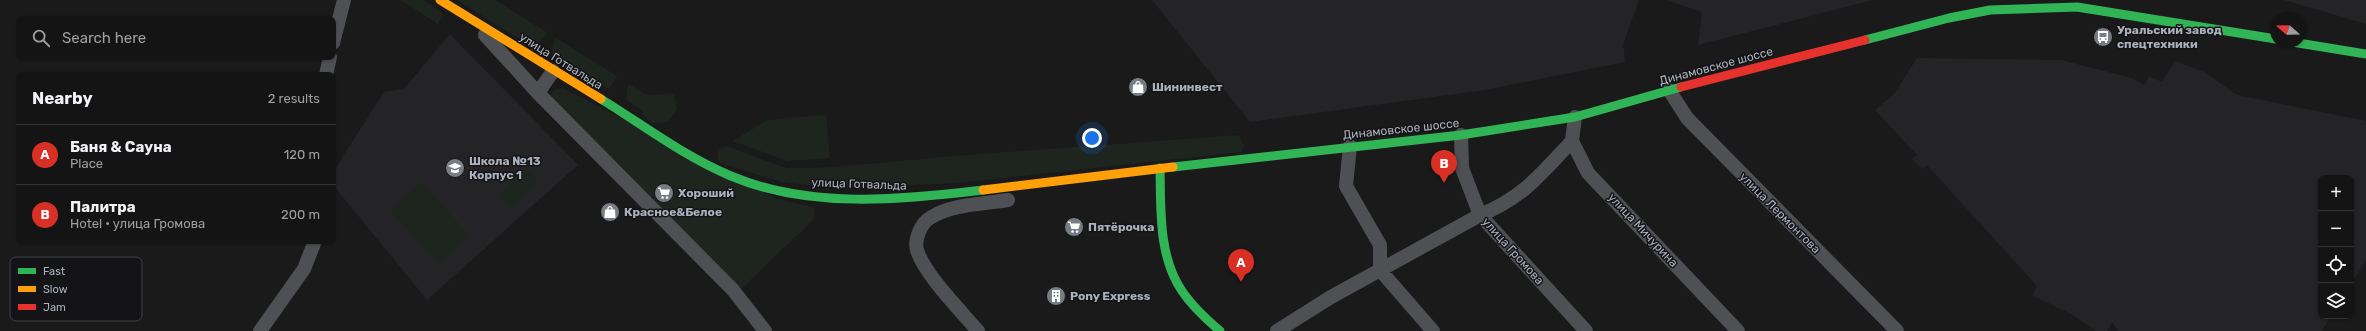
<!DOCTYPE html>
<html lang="en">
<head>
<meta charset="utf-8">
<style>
  :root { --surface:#141414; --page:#1d1d1d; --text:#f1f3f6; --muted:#9d9ea0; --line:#333334; --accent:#d93025 }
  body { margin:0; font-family:Rubik,sans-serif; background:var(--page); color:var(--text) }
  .controls { position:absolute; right:12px; bottom:12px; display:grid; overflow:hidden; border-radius:8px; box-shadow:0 1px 3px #0004 }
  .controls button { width:36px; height:36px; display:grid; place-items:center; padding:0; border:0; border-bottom:1px solid var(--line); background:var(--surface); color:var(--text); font:20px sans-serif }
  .compass { position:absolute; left:2270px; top:12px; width:36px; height:36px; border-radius:50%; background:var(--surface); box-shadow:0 1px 3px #0004; rotate:290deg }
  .you { position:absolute; left:1092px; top:138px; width:14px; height:14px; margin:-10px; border:3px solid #fff; border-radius:50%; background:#1a73e8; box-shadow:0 0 0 6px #1a73e833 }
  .badge { display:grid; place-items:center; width:26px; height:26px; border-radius:50%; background:var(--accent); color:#fff; font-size:13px; font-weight:700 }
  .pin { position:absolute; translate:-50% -33px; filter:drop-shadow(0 1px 2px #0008) }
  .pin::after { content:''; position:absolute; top:21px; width:14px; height:12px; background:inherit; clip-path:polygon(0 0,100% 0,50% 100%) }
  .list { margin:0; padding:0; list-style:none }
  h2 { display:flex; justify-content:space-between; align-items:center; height:52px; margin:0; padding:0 16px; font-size:17px }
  h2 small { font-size:13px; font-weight:400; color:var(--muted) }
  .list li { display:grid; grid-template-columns:26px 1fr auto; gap:12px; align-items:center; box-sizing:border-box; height:60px; padding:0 16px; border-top:1px solid var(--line) }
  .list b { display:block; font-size:15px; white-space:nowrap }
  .list p { margin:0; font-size:13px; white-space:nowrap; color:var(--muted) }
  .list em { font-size:13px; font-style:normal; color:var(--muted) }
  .icon { flex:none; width:22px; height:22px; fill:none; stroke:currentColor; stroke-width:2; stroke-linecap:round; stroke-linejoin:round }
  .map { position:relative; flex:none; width:2366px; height:331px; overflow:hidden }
  .search { position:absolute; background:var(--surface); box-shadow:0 1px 3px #0004; left:16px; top:16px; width:320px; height:44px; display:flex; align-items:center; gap:10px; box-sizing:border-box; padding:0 14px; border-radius:8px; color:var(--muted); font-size:15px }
  .panel { position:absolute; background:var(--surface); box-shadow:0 1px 3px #0004; left:16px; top:72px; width:320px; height:172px; border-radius:8px }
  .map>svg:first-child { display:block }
  .built { fill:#242427 }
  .grass { fill:#1e251f }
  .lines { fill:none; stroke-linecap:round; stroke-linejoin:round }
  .street { stroke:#4e5054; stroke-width:14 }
  .fast { stroke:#30b455; stroke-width:9 }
  .slow { stroke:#ff9f0a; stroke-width:9 }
  .jam { stroke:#e5322d; stroke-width:9 }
  .labels { text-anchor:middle; stroke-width:3; stroke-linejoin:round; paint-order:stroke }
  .poi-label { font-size:12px; font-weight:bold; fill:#abb1bc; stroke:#141417; text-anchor:start }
  .street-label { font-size:12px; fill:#abb1bc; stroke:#141417 }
  .key { fill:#141417; stroke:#414349; stroke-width:1 }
  .key-label { font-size:11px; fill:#abb1bc }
</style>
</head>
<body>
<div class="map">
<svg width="2366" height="331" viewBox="0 0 2366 331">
  <rect width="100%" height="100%" fill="#1a1a1b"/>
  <path class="built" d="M1152,0H1639L1622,47L1624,48L1625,62L1485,90L1250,122Z
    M1666,0H1873L1698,45L1702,12Z
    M2284,0H2366V24L2291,2Z
    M450,34L578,165L427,300L333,185V172L384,92L404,89Z
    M1917,58L2061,60L2132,78L2145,85L2149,76L2162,82L2175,61L2204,72L2237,95L2366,121V260L2351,284V178H2321V316H2331L2322,331H2118L2112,322L2107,331H2096L2075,316L2032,295L2037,286L1927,165L1922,169L1912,159L1917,155L1875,110L1894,94Z"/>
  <path class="grass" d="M401,0H423L443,13L438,24Z
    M457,0H495L548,33L538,43L529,45Z
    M556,38L617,76L609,89L595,80L587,81L553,60L551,51Z
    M629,84L647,95L674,94L677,110L667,122L653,123L644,117L642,110L626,100L627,88Z
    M563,88L777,199L813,207L815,211L814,219L740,290L554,102L551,94L555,89Z
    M826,115L830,158L787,161L733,141L767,120Z
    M1239,135L1244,146L1242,152L956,183L835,188L781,182L720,163L717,157L719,150L726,146L786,168L835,167L954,156Z
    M526,169L538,182L511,208L499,195Z
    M421,182L470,236L438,264L390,210Z"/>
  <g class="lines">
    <path class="street" d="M485,35L538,93L733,290L765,331
      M333,43L344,0
      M326,75L330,57
      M1669,90L1687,118L1897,331
      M538,93L553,71
      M1575,117L1572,141L1588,173L1738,331
      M1461,135L1462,168L1480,215L1586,331
      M1350,146L1346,186L1380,245V270L1433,331
      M260,331L304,269L315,241
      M978,331C961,311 924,274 917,250C914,240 921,223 930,218C951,204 984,204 1008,200
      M1277,331L1331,297L1480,215C1523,198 1542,173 1572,141"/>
    <path class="fast" d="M1865,40L1949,18L1990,10L2077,7L2276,39
      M2292,42L2366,54
      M601,99C643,125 685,157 731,176C809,209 901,200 983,190
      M1173,167L1461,135L1575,117L1681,87
      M1160,168C1161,208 1158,256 1182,291C1192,306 1206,319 1220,331"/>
    <path class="slow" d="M440,0L601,99
      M983,190L1173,167"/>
    <path class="jam" d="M1681,87L1865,40"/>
  </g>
  <defs>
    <g id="bus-disc" transform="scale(1)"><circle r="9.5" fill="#787c84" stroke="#141417"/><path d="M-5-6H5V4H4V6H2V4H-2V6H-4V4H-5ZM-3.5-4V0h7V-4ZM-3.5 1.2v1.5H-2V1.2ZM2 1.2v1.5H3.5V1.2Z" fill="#fff"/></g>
    <g id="shop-disc" transform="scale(1)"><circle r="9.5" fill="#787c84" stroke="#141417"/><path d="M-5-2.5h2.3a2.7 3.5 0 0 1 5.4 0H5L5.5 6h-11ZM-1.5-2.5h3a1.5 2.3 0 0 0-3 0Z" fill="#fff"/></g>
    <g id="school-disc" transform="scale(1)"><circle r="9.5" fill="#787c84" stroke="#141417"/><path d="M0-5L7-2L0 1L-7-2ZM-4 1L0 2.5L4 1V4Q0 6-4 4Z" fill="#fff"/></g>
    <g id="supermarket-disc" transform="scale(1)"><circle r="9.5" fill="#787c84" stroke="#141417"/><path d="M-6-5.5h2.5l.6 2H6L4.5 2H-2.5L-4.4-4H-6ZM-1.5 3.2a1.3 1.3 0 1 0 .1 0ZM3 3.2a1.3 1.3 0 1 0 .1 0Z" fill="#fff"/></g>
    <g id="building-disc" transform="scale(1)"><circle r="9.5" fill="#787c84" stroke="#141417"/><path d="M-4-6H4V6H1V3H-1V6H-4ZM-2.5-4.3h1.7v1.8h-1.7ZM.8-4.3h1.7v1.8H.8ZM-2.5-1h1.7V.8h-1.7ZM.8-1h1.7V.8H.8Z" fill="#fff"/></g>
  </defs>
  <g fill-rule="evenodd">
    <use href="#bus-disc" x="2103" y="37"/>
    <use href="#shop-disc" x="1138" y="87"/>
    <use href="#school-disc" x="455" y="168"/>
    <use href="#supermarket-disc" x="664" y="193"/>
    <use href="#shop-disc" x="610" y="212"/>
    <use href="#supermarket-disc" x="1074" y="227"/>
    <use href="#building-disc" x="1056" y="296"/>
  </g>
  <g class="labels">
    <g class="poi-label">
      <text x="2117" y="34">Уральский завод<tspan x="2117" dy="14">спецтехники</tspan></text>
      <text x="1152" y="91">Шининвест</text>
      <text x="469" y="165">Школа №13<tspan x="469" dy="14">Корпус 1</tspan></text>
      <text x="678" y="197">Хороший</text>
      <text x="624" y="216">Красное&amp;Белое</text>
      <text x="1088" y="231">Пятёрочка</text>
      <text x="1070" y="300">Pony Express</text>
    </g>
    <g class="street-label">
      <text transform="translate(561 61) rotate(32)" y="4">улица Готвальда</text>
      <text transform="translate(1716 66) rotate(-15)" y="4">Динамовское шоссе</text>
      <text transform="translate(1401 129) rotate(-6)" y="4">Динамовское шоссе</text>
      <text transform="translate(859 184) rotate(2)" y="4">улица Готвальда</text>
      <text transform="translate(1780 213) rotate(45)" y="4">улица Лермонтова</text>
      <text transform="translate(1643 230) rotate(47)" y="4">улица Мичурина</text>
      <text transform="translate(1513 251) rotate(48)" y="4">улица Громова</text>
    </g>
  </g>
  <rect x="10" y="257" width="132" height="64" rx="6" class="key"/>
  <rect x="18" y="268" width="18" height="6" fill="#30b455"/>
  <rect x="18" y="286" width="18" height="6" fill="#ff9f0a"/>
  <rect x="18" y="304" width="18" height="6" fill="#e5322d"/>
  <g class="key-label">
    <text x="43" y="275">Fast</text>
    <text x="43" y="293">Slow</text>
    <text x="43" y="311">Jam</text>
  </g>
</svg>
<div class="controls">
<button>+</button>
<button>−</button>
<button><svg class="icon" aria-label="locate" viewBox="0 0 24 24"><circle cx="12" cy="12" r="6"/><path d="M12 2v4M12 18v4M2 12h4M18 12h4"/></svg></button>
<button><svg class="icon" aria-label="layers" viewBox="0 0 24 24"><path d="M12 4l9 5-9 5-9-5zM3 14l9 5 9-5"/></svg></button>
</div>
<svg class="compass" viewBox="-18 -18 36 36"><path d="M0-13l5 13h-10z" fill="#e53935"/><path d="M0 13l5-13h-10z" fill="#9d9ea0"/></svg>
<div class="you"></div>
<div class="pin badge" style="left:1241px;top:282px">A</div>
<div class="pin badge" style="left:1444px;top:183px">B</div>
<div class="search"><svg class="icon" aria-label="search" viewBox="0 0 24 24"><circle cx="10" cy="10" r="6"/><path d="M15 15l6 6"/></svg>Search here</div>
<section class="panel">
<h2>Nearby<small>2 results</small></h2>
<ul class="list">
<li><span class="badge">A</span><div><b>Баня &amp; Сауна</b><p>Place</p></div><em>120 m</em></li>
<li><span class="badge">B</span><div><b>Палитра</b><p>Hotel · улица Громова</p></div><em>200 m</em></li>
</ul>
</section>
</div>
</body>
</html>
